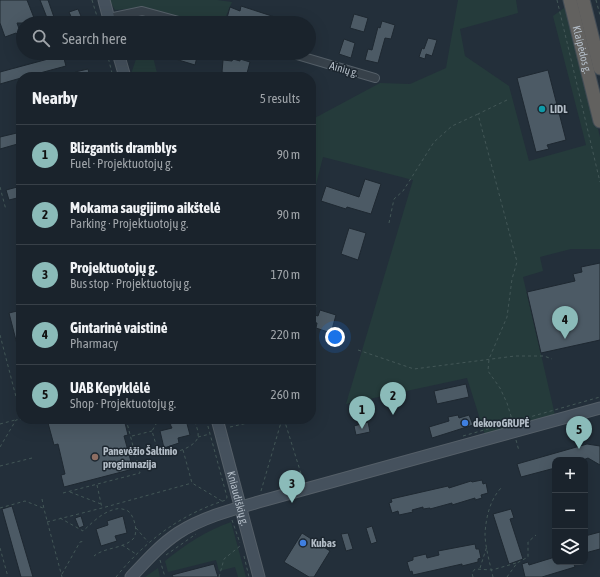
<!DOCTYPE html>
<html lang="en">
<head>
<meta charset="utf-8">
<style>
  :root { --surface:#1a232c; --page:#272f38; --text:#f1f3f6; --muted:#9fa4a9; --line:#384048; --accent:#8bbbb9 }
  body { margin:0; font-family:"Asap Condensed",sans-serif; background:var(--page); color:var(--text) }
  .controls { position:absolute; right:12px; bottom:12px; display:grid; overflow:hidden; border-radius:8px; box-shadow:0 4px 16px #0002 }
  .controls button { width:36px; height:36px; display:grid; place-items:center; padding:0; border:0; border-bottom:1px solid var(--line); background:var(--surface); color:var(--text); font:20px sans-serif }
  .you { position:absolute; left:335px; top:337px; width:14px; height:14px; margin:-10px; border:3px solid #fff; border-radius:50%; background:#1a73e8; box-shadow:0 0 0 6px #1a73e833 }
  .badge { display:grid; place-items:center; width:26px; height:26px; border-radius:50%; background:var(--accent); color:#111; font-size:13px; font-weight:700 }
  .pin { position:absolute; translate:-50% -33px; filter:drop-shadow(0 1px 2px #0008) }
  .pin::after { content:''; position:absolute; top:21px; width:14px; height:12px; background:inherit; clip-path:polygon(0 0,100% 0,50% 100%) }
  .list { margin:0; padding:0; list-style:none }
  h2 { display:flex; justify-content:space-between; align-items:center; height:52px; margin:0; padding:0 16px; font-size:17px }
  h2 small { font-size:13px; font-weight:400; color:var(--muted) }
  .list li { display:grid; grid-template-columns:26px 1fr auto; gap:12px; align-items:center; box-sizing:border-box; height:60px; padding:0 16px; border-top:1px solid var(--line) }
  .list b { display:block; font-size:15px; white-space:nowrap }
  .list p { margin:0; font-size:13px; white-space:nowrap; color:var(--muted) }
  .list em { font-size:13px; font-style:normal; color:var(--muted) }
  .icon { flex:none; width:22px; height:22px; fill:none; stroke:currentColor; stroke-width:2; stroke-linecap:round; stroke-linejoin:round }
  .map { position:relative; flex:none; width:600px; height:577px; overflow:hidden }
  .search { position:absolute; background:var(--surface); box-shadow:0 4px 16px #0002; left:16px; top:16px; width:300px; height:44px; display:flex; align-items:center; gap:10px; box-sizing:border-box; padding:0 14px; border-radius:22px; color:var(--muted); font-size:15px }
  .panel { position:absolute; background:var(--surface); box-shadow:0 4px 16px #0002; left:16px; top:72px; width:300px; height:352px; border-radius:16px }
  .map>svg:first-child { display:block }
  .green { fill:#253b3b }
  .building { fill:#4c5a65; stroke:#1e2831 }
  .lines { fill:none; stroke-linecap:round; stroke-linejoin:round }
  .minor-casing { stroke:#555f68; stroke-width:10 }
  .secondary-casing { stroke:#555f68; stroke-width:13 }
  .trunk-casing { stroke:#424c55; stroke-width:15 }
  .path { stroke:#435757; stroke-width:1; stroke-dasharray:3 3; stroke-linecap:butt }
  .minor { stroke:#37414a; stroke-width:8 }
  .secondary { stroke:#45515d; stroke-width:11 }
  .trunk { stroke:#62615f; stroke-width:13 }
  .culture-dot { fill:#0f9aa8; stroke:#1c262f; stroke-width:1.5 }
  .shop-dot { fill:#3f7fe0; stroke:#1c262f; stroke-width:1.5 }
  .education-dot { fill:#8d6e63; stroke:#1c262f; stroke-width:1.5 }
  .labels { text-anchor:middle; stroke-width:3; stroke-linejoin:round; paint-order:stroke }
  .street-label { font-size:11px; fill:#b2bcc6; stroke:#1c262f }
  .poi-label { font-size:11px; font-weight:bold; fill:#b2bcc6; stroke:#1c262f; text-anchor:start }
</style>
</head>
<body>
<div class="map">
<svg width="600" height="577" viewBox="0 0 600 577">
  <rect width="100%" height="100%" fill="#232f3a"/>
  <path class="green" d="M109,0H217L232,2L223,23H199L141,7L145,23H132L129,9L115,10Z
    M458,0H516L518,13L460,29L465,56L509,86L529,161L586,145L553,16L564,8L572,25L600,137V249H571L540,257L543,271L523,277L555,415L485,435L467,378L346,404L413,180L323,157L314,192L311,191V120L380,83L410,84L446,68Z
    M138,53H152L158,77H130Z
    M231,522L246,577H238L235,567L219,571L216,560L168,572L165,561C186,544 206,531 231,522Z
    M158,568L160,577H145Z"/>
  <path class="building" d="M0,0H27L36,23H17L23,40L16,33L5,37L0,23Z
    M40,0H48L56,23H49Z
    M241,6L278,18L276,23H248L227,18L230,7L240,11Z
    M78,9L83,21L74,23L69,12Z
    M354,14L368,18L364,32L350,28Z
    M382,21L395,25L391,39L385,38L378,63L365,60L368,49L372,50L378,27L380,28Z
    M428,38L437,40L432,56L426,54L425,59L419,57L422,48L424,49Z
    M344,39L355,43L351,58L339,54Z
    M173,53H198L195,65L172,58Z
    M63,55L66,66L25,77H21V78L0,84V72Z
    M233,59L240,61V59L250,62L246,77H240L222,72L223,60L232,61Z
    M88,69L90,77H77L75,72Z
    M548,70L566,140L547,145L549,149L536,152L517,78Z
    M21,132V143L0,149V137Z
    M365,179L381,184L371,214L347,207L346,209L321,201L326,186L359,197Z
    M21,186V197L9,200L6,190Z
    M349,228L366,233L358,260L341,254Z
    M600,263V340L541,353L527,292L575,281L573,274L582,272L581,267Z
    M21,310V352H19L9,313Z
    M320,310L336,315L331,333L316,328L317,323L311,322V314L318,316Z
    M466,384L469,397L437,404L434,391Z
    M458,415L459,418L469,415L473,425L432,438L429,427L449,421L448,417Z
    M62,419H124L128,435L124,436L133,469L64,487L61,475L65,474L58,444L54,445L48,423Z
    M186,420L190,435L178,438L179,443L164,448L160,431L172,428L170,424Z
    M368,422L370,432L356,435L354,426Z
    M587,444L600,446V465L588,458L583,460H555V468L521,477L517,464Z
    M482,480L483,484L486,483L488,493L481,495L482,498L475,500V498L452,505V503L430,509V508L423,509V507L412,510L413,512L399,515L398,511L392,513L389,503L392,502L391,499L448,486L449,488L471,481L472,482Z
    M12,506L33,577H21L2,509Z
    M511,509L514,518L510,519L523,559L509,564L493,514Z
    M81,516L84,526L79,528L75,518Z
    M123,516L127,533L115,536L117,541L101,546L96,529L108,525L107,521Z
    M372,526L377,542L371,544L366,528Z
    M600,532V549L585,553V536Z
    M302,533L330,551L314,577H309L284,562Z
    M348,533L353,549L346,551L341,534Z
    M475,544L476,549H479L481,558L478,559V562L462,566V564L413,575L412,571L410,572L407,562L413,560V557L426,554L427,558L439,555L438,551Z
    M555,557V562H573L575,567L542,577H525L522,564L528,562L529,565Z
    M214,564L218,577H173L172,575Z"/>
  <g class="lines">
    <g class="minor-casing">
      <path id="minor" d="M109,18L142,11L186,23
        M290,53L375,78"/>
    </g>
    <g class="secondary-casing">
      <g id="secondary">
        <path d="M104,0L110,23"/>
        <path d="M118,53L125,77"/>
        <path id="s1" d="M217,419L259,577"/>
        <path d="M131,577C146,561 160,545 178,533C203,517 234,509 262,501L600,408"/>
      </g>
    </g>
    <g class="trunk-casing">
      <g id="trunk">
        <path id="s2" d="M570,0L600,121"/>
        <path d="M583,0L600,68"/>
      </g>
    </g>
    <path class="path" d="M92,0L99,23
      M557,0L600,182
      M596,0L600,15
      M107,53L113,77
      M507,100L478,114L517,262L512,279L507,317L489,359L488,371L500,388L507,403L511,416V424
      M0,187L6,210
      M389,223L394,199L403,191L434,142L452,126L478,114
      M313,314L317,303
      M0,335L21,416
      M358,350L414,369L515,356H544L552,359
      M162,419L156,424L152,431L157,448L162,454C172,454 195,448 198,437C199,432 196,424 193,419
      M284,419L303,480
      M0,424L15,420
      M230,427L265,419
      M132,436L152,431
      M463,436L600,397
      M198,437L210,434
      M516,440L519,451
      M0,447L16,420L21,419
      M183,450L192,483L222,501
      M0,466L32,458
      M97,485L102,508
      M261,491L282,419
      M70,492L101,504
      M63,493L140,473L126,419
      M42,499L44,509L62,577
      M0,508L25,501L43,508
      M60,518L83,531C92,523 102,512 116,509C119,508 124,509 128,511C134,515 139,533 133,539C123,549 105,547 94,556
      M232,520L240,543
      M47,522L102,508L192,483
      M136,528L148,542
      M122,545L136,554
      M0,548L8,577
      M166,555L196,534
      M244,556L249,577
      M160,560L165,577
      M480,568L487,546
      M62,574L80,542L85,541
      M116,577C145,541 181,514 226,500L227,497L206,419
      M219,577L224,559L240,546
      M473,577L472,573L475,569L492,570L516,563
      M493,577C490,564 485,546 485,534C486,517 490,499 502,487
      M507,577L517,563L528,557V542L536,535"/>
    <use href="#minor" class="minor"/>
    <use href="#secondary" class="secondary"/>
    <use href="#trunk" class="trunk"/>
  </g>
  <circle class="culture-dot" cx="542" cy="109" r="4"/>
  <g class="shop-dot">
    <circle cx="465" cy="423" r="4"/>
    <circle cx="303" cy="543" r="4"/>
  </g>
  <circle class="education-dot" cx="95" cy="457" r="4"/>
  <g class="labels">
    <g class="street-label">
      <text dy="4" stroke="none"><textPath href="#s2" startOffset="51">Klaipėdos g.</textPath></text>
      <text transform="translate(344 69) rotate(16)" y="4">Ainių g.</text>
      <text dy="4" stroke="none"><textPath href="#s1" startOffset="82">Kniaudiškių g.</textPath></text>
    </g>
    <g class="poi-label">
      <text x="550" y="113">LIDL</text>
      <text x="473" y="427">dekoroGRUPĖ</text>
      <text x="103" y="455">Panevėžio Šaltinio<tspan x="103" dy="13">progimnazija</tspan></text>
      <text x="311" y="547">Kubas</text>
    </g>
  </g>
</svg>
<div class="controls">
<button>+</button>
<button>−</button>
<button><svg class="icon" aria-label="layers" viewBox="0 0 24 24"><path d="M12 4l9 5-9 5-9-5zM3 14l9 5 9-5"/></svg></button>
</div>
<div class="you"></div>
<div class="pin badge" style="left:362px;top:429px">1</div>
<div class="pin badge" style="left:393px;top:415px">2</div>
<div class="pin badge" style="left:292px;top:503px">3</div>
<div class="pin badge" style="left:565px;top:339px">4</div>
<div class="pin badge" style="left:579px;top:449px">5</div>
<div class="search"><svg class="icon" aria-label="search" viewBox="0 0 24 24"><circle cx="10" cy="10" r="6"/><path d="M15 15l6 6"/></svg>Search here</div>
<section class="panel">
<h2>Nearby<small>5 results</small></h2>
<ul class="list">
<li><span class="badge">1</span><div><b>Blizgantis dramblys</b><p>Fuel · Projektuotojų g.</p></div><em>90 m</em></li>
<li><span class="badge">2</span><div><b>Mokama saugijimo aikštelė</b><p>Parking · Projektuotojų g.</p></div><em>90 m</em></li>
<li><span class="badge">3</span><div><b>Projektuotojų g.</b><p>Bus stop · Projektuotojų g.</p></div><em>170 m</em></li>
<li><span class="badge">4</span><div><b>Gintarinė vaistinė</b><p>Pharmacy</p></div><em>220 m</em></li>
<li><span class="badge">5</span><div><b>UAB Kepyklėlė</b><p>Shop · Projektuotojų g.</p></div><em>260 m</em></li>
</ul>
</section>
</div>
</body>
</html>
